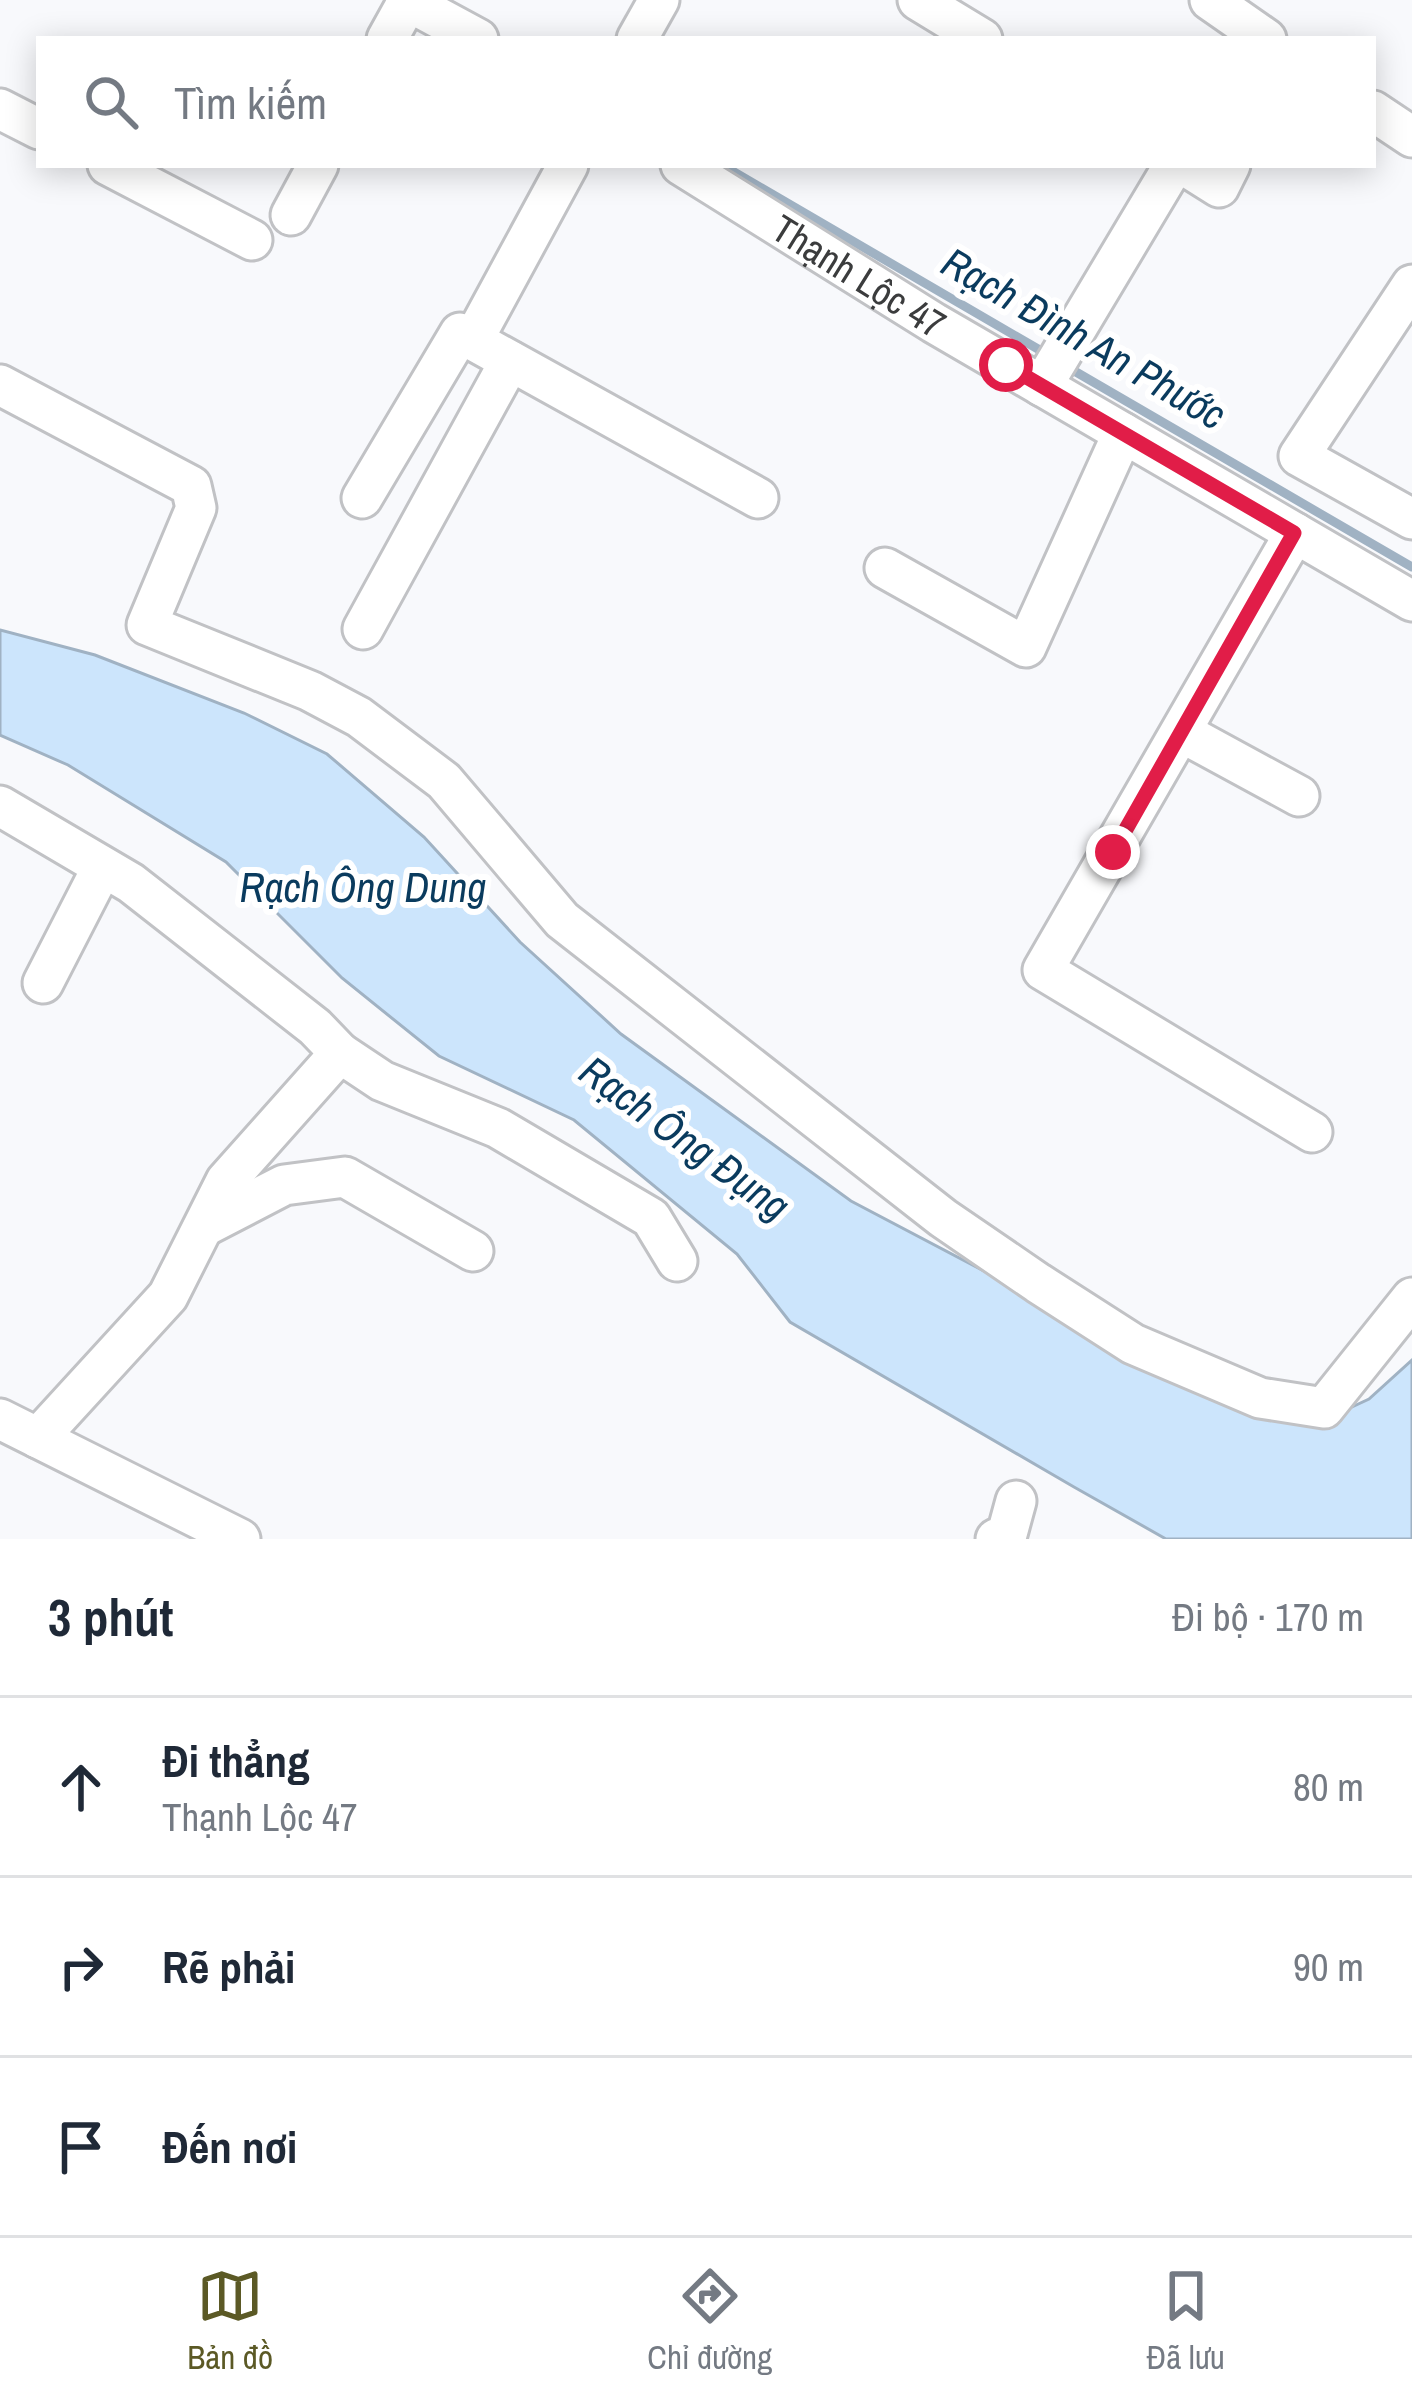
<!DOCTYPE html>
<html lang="vi">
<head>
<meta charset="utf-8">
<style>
  :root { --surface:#fff; --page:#f6f6f7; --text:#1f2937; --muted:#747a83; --line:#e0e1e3; --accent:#5b5925 }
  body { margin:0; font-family:"Archivo Narrow",sans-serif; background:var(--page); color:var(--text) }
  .stop { position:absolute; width:36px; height:36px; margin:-27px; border:9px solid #e11d48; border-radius:50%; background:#fff }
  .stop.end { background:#e11d48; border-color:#fff; box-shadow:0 3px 12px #0008 }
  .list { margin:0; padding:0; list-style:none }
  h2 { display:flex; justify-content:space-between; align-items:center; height:156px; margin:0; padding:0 48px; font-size:51px }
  h2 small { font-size:39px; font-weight:400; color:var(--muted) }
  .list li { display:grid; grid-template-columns:78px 1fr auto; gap:36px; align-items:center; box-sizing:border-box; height:180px; padding:0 48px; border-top:3px solid var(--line) }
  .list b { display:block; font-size:45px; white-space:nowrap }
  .list p { margin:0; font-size:39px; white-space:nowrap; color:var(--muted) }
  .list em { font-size:39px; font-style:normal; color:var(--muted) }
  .icon { flex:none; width:66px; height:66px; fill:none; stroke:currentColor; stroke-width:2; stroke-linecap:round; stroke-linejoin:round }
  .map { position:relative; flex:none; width:1412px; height:1539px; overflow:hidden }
  .search { position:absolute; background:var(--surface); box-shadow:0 6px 30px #0003; left:36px; right:36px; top:36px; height:132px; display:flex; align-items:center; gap:30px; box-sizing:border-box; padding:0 42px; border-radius:0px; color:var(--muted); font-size:45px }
  .sheet { height:696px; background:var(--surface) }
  nav { display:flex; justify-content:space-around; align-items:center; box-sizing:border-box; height:168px; border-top:3px solid var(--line); background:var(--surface); font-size:33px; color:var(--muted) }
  nav a { display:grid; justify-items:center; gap:6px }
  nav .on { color:var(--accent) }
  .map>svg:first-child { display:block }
  .water { fill:#cce5fc; stroke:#a0b2c3; stroke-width:3 }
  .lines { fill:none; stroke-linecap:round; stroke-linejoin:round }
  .stream { stroke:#a0b2c3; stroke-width:9 }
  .minor-casing { stroke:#c1c2c5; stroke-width:45 }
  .minor { stroke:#fff; stroke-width:39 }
  .route { stroke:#e11d48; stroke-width:15 }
  .labels { text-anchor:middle; stroke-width:12; stroke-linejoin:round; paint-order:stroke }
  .street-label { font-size:39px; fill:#3b3c3d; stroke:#fff }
  .water-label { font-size:42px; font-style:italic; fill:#0a3b5e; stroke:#fff }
</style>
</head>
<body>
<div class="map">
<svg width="1412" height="1539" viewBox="0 0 1412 1539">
  <rect width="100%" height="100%" fill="#f8f9fc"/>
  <path class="water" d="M0,630L95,655L244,713L327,754L424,837L520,942L621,1034L851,1201L1212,1391L1326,1419L1369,1399L1412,1360V1539H1166L1074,1487L790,1322L737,1254L574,1120L439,1056L342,978L226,862L68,765L0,735Z"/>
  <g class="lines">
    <path class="stream" d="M722,165L1050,356
      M1064,365L1412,567"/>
    <g class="minor-casing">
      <g id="minor">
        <path d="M406,0L478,39"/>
        <path d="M918,0L982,39"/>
        <path d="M1210,0L1266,39"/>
        <path d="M387,39L408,1"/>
        <path d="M637,39L659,0"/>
        <path d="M0,109L39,129"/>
        <path d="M1373,111L1412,137"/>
        <path d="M108,165L252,240"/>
        <path id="s1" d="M681,165L934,323L1412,601"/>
        <path d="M1184,165L1219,187L1230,165"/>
        <path d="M291,215L318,165"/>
        <path d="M1412,285L1299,456L1412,519"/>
        <path d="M473,340L568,165"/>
        <path d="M0,385L191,486L196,508L147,625L310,691L359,717L444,781L562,920L943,1218L1038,1283L1133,1344L1260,1398L1324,1408L1412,1298"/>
        <path d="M1042,386L1174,165"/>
        <path d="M362,498L460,333L758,498"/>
        <path d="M1295,533L1043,970L1312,1132"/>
        <path d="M885,568L1026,647L1123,433"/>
        <path d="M363,629L510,361"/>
        <path d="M1183,733L1299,796"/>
        <path d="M0,806L131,883L315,1027L340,1053L226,1181L168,1296L38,1438"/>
        <path d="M43,983L102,868"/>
        <path d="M340,1053L382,1081L498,1128L651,1218L677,1261"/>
        <path d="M205,1226L284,1185L345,1177L473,1251"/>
        <path d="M0,1419L240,1539"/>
        <path d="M996,1539L1007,1534L1016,1501"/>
      </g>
    </g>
    <use href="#minor" class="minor"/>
  </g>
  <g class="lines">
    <path class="route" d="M1006,365L1294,533L1113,852"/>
  </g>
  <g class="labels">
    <g class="street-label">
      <text dy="14" stroke="none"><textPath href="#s1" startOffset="210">Thạnh Lộc 47</textPath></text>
    </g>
    <g class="water-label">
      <text transform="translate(1084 338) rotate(30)" y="15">Rạch Đình An Phước</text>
      <text x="363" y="902">Rạch Ông Dung</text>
      <text transform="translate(685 1138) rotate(36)" y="15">Rạch Ông Đụng</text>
    </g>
  </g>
</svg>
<div class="stop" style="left:1006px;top:365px"></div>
<div class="stop end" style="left:1113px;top:852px"></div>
<div class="search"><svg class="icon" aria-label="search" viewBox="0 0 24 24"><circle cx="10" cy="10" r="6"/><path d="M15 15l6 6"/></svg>Tìm kiếm</div>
</div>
<section class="sheet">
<h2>3 phút<small>Đi bộ · 170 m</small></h2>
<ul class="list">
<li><svg class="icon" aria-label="ahead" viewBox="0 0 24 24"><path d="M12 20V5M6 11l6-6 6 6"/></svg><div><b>Đi thẳng</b><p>Thạnh Lộc 47</p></div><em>80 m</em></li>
<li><svg class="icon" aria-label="right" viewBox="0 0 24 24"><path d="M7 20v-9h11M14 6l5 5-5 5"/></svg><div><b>Rẽ phải</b></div><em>90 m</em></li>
<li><svg class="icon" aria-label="arrive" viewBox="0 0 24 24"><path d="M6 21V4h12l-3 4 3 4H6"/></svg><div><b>Đến nơi</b></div></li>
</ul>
</section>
<nav>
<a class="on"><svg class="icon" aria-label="map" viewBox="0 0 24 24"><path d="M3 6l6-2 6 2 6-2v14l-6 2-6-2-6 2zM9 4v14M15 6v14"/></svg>Bản đồ</a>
<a><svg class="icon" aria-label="directions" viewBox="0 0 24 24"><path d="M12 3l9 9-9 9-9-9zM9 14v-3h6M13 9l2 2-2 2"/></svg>Chỉ đường</a>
<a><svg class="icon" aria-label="saved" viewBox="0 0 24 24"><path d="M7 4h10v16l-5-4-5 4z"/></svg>Đã lưu</a>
</nav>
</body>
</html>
